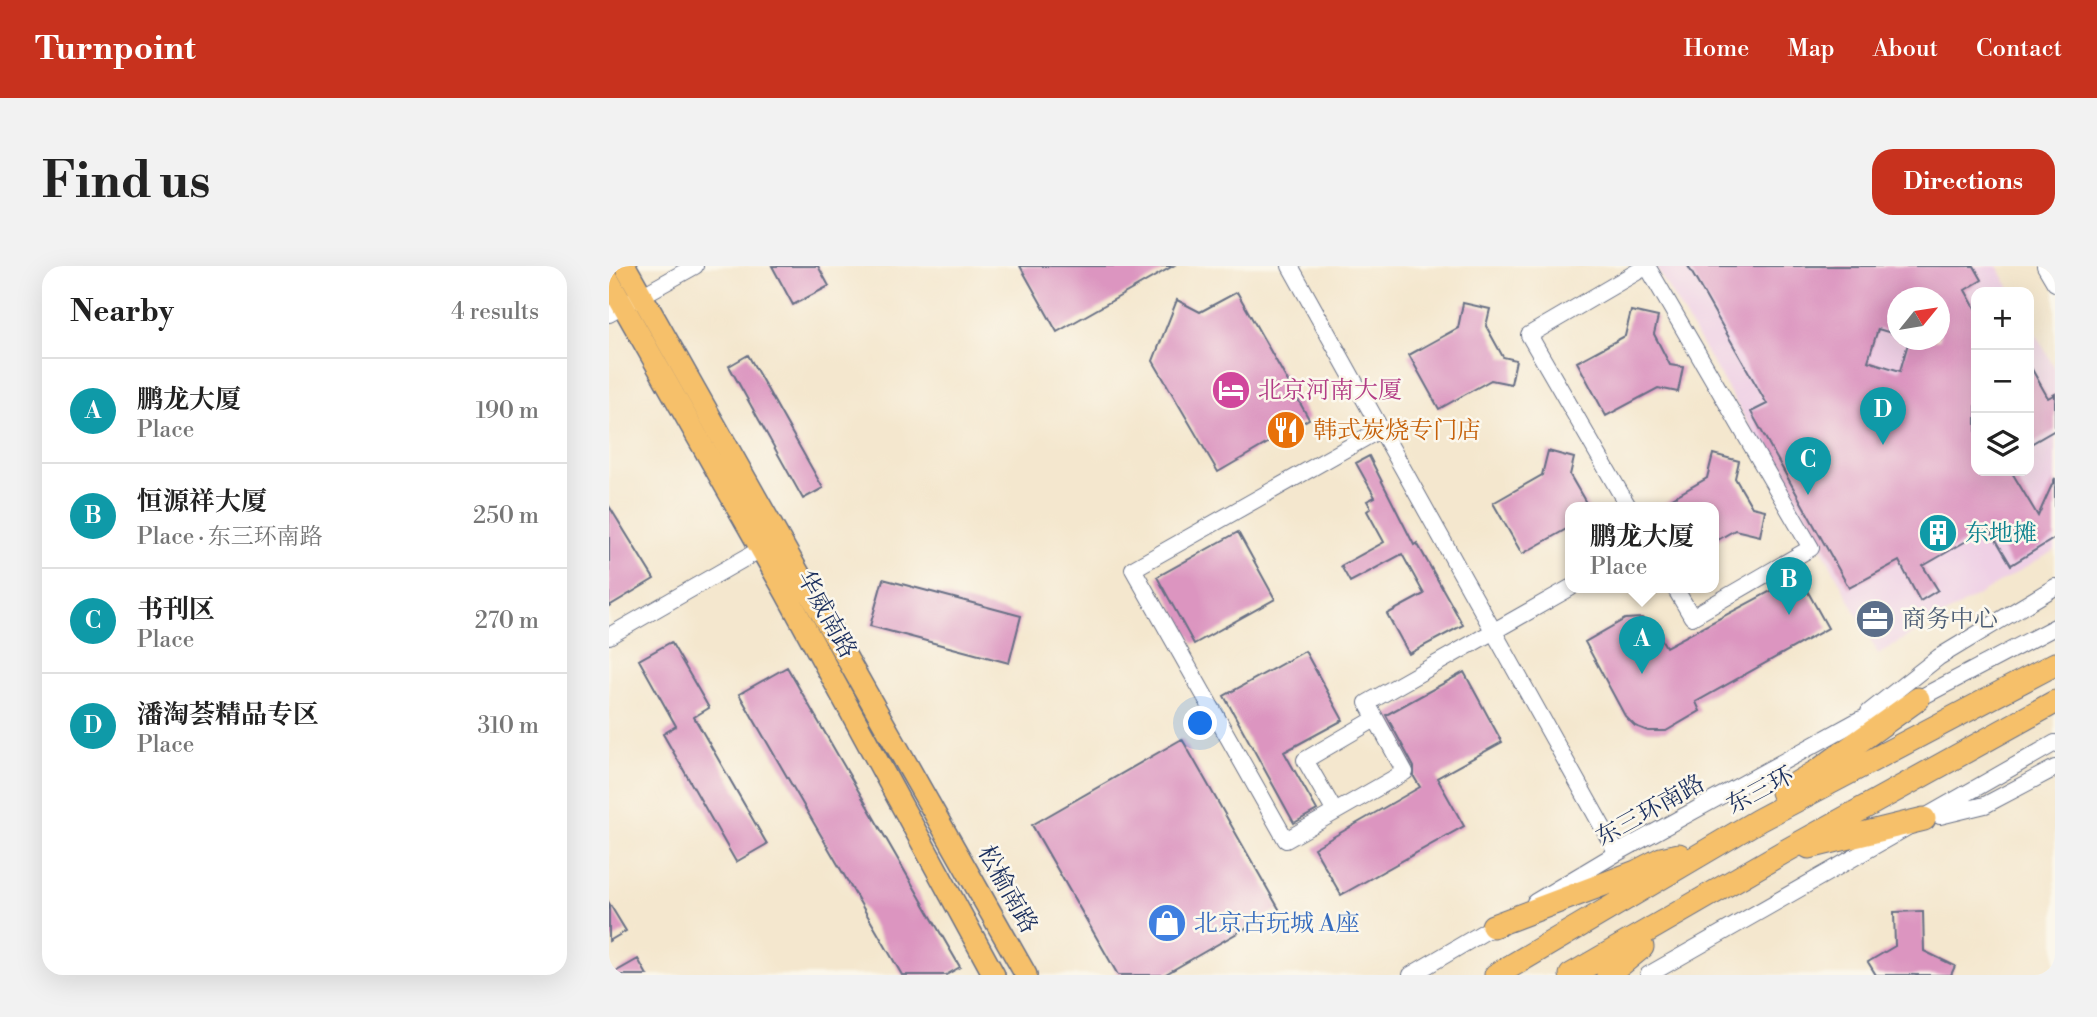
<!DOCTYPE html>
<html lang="en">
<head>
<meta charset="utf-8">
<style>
  :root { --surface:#fff; --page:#f2f2f2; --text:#222; --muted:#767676; --line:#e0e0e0; --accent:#c8321e }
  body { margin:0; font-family:"Libre Bodoni","Noto Serif SC",serif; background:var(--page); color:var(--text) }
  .controls { position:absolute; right:21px; top:21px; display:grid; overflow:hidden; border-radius:14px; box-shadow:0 7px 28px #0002 }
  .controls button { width:63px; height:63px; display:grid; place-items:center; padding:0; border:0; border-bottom:2px solid var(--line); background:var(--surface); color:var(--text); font:35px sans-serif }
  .compass { position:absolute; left:1278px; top:21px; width:63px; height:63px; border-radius:50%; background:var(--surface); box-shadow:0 7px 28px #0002; rotate:60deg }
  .you { position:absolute; left:592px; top:458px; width:24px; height:24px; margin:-18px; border:5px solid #fff; border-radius:50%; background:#1a73e8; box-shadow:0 0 0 10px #1a73e833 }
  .badge { display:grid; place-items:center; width:46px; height:46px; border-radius:50%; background:var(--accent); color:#fff; font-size:23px; font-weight:700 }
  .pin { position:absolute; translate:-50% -58px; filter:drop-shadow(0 2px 4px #0008) }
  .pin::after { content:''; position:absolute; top:37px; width:24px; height:21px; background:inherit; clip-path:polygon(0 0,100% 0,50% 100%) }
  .popup { position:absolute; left:956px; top:236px; width:154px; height:91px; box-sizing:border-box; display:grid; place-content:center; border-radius:14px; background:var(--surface); filter:drop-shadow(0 2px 5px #0005); font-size:23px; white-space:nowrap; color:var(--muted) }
  .popup b { font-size:26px; color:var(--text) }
  .popup::after { content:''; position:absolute; left:50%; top:100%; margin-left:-14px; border:14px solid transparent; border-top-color:var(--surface) }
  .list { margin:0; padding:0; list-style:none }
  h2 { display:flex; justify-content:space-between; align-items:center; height:91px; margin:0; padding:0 28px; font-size:30px }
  h2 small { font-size:23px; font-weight:400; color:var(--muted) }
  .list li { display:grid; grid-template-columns:46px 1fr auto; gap:21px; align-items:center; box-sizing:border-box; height:105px; padding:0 28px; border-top:2px solid var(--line) }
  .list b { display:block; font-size:26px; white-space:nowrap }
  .list p { margin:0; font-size:23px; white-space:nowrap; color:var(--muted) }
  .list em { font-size:23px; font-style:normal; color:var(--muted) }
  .icon { flex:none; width:38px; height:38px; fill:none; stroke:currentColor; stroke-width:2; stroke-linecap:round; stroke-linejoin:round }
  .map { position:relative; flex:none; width:1446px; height:709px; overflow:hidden; border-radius:21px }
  header { display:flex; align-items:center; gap:42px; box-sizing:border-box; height:98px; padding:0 35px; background:var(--accent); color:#fff }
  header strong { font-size:33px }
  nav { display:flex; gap:38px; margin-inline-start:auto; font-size:24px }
  .intro { display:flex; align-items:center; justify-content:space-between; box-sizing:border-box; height:168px; padding:0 42px }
  h1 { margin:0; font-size:49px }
  .button { padding:18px 32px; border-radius:21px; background:var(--accent); color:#fff; font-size:24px; font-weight:700 }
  main { display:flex; gap:42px; padding:0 42px }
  aside { flex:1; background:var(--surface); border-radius:21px; box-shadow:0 7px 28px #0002 }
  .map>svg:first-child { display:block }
  .built { fill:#efd0e5; fill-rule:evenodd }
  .building { fill:#dc95c0; fill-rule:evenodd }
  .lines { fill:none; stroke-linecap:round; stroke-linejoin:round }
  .minor-casing { stroke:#676f85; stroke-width:18 }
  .major-casing { stroke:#676f85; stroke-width:24 }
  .highway-casing { stroke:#676f85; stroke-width:25 }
  .minor { stroke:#fff; stroke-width:16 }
  .major { stroke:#f6c06b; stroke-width:21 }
  .highway { stroke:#f6c06b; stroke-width:23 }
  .labels { text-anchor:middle; stroke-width:5; stroke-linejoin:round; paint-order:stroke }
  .hotel-label { font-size:24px; fill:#b23c85; stroke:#fbf7ec; text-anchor:start }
  .food-label { font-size:24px; fill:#c56008; stroke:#fbf7ec; text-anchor:start }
  .culture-label { font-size:24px; fill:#0d838f; stroke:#fbf7ec; text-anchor:start }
  .street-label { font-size:24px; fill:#1b2f5e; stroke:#fbf7ec }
  .service-label { font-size:24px; fill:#4e5e75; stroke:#fbf7ec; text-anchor:start }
  .shop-label { font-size:24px; fill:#366cbe; stroke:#fbf7ec; text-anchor:start }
</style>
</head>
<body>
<header>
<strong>Turnpoint</strong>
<nav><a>Home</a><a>Map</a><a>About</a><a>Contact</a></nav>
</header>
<div class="intro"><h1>Find us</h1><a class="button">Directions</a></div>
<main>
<aside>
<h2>Nearby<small>4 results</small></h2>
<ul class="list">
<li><span class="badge" style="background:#0f9aa8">A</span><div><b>鹏龙大厦</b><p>Place</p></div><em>190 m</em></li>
<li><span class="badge" style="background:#0f9aa8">B</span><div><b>恒源祥大厦</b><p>Place · 东三环南路</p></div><em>250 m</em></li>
<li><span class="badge" style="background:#0f9aa8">C</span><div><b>书刊区</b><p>Place</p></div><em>270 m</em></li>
<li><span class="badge" style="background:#0f9aa8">D</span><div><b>潘淘荟精品专区</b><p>Place</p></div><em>310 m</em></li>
</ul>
</aside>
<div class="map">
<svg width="1446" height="709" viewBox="0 0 1446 709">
  <rect width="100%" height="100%" fill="#fbf7ec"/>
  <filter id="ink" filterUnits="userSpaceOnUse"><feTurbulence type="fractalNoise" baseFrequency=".0143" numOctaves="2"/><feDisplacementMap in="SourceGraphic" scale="14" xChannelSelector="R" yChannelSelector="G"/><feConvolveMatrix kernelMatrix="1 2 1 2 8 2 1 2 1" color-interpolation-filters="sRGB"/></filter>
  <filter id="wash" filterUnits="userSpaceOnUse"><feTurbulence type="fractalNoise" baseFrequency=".00686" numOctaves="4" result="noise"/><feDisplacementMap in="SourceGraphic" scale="28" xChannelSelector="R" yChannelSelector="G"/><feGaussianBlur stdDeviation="1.57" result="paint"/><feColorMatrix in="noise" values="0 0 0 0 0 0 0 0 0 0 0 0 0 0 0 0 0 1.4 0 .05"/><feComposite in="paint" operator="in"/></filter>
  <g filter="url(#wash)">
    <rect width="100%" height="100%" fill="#f4e7ce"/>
    <path class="built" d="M1046,0H1388L1403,26H1367V205H1420V56L1446,102V284L1269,388L1214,284ZM1288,32H1330V74H1288Z"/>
    <g id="blocks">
      <path class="building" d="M163,0H209L220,20L184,39Z
        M411,0H564L448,66Z
        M1079,0H1365L1373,14L1356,24L1367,44V205H1402L1429,250L1446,212V272L1402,299L1380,262L1314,300L1329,324L1311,335L1290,295L1240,322L1142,146L1158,138ZM1289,32H1331V74H1300L1291,105L1259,95L1269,63L1289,69Z
        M628,26L700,153L609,206L544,95L568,34L591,46Z
        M854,37L881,43L877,60L894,91L907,94L902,118L882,114L830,143L800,89L849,62Z
        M1022,45L1049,51L1045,68L1061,99L1074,101L1069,126L1049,122L997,150L968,96L1016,70Z
        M139,89L214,222L194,233L120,100Z
        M1420,98L1439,132L1446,128V164L1420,179Z
        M939,185L965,192L961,209L980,242H961V261L913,288L884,237L933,209Z
        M1104,188L1130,195L1126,212L1143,241L1156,244L1151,270L1126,264L1105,276V242H1046L1098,212Z
        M760,190L805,279L808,277L854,359L800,388L778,348L815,328L793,288L741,316L732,300L775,276L758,245L762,242L758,235L766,231L747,197Z
        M0,240L45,313L0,340Z
        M629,266L666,333L585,378L548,311Z
        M1190,310L1219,362L1087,436L1091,445L1057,465H1039L1026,460L1016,450L976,376L1016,353L1033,352L1047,364L1057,381Z
        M274,313L412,350L400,397L261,360Z
        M62,376L100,442L85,451L158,578L127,596L54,468L67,460L30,394Z
        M696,385L734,454L675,486L708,544L685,557L615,430Z
        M178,401L351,701L337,709H293L130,428Z
        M855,406L893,476L828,512L855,560L732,629L705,582L811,521L805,511V501L777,449Z
        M573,473L670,643L555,709H509L423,559Z
        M0,637L17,665L0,675Z
        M1314,645L1315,685L1346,700L1342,709H1267L1259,696L1286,680L1285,646Z
        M29,693L38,709H1Z"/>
    </g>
  </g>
  <g filter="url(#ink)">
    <use href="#blocks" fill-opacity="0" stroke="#676f85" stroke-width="2"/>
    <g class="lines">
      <g class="minor-casing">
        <path id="minor" d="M681,0L1008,587
          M1436,0L1446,17
          M0,48L86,0
          M772,163L524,303L677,574L796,506L758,437L961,322
          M1020,242L920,69L1038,0L1202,282L1083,351L1066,322
          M0,370L152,283
          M1260,446L1330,391L1446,321
          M726,546L696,494L766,453
          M1331,550L1376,539L1446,502
          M926,636L1008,587L1250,454L1309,433L1446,361
          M802,709L892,656
          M1039,709L1446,477"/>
      </g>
      <g class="major-casing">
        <path id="major" d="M16,0L417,709
          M0,15L177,327L385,709"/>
      </g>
      <g class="highway-casing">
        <path id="highway" d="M1173,526L1210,504L1309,433
          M1200,581L1315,553
          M884,660L1027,606L1052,593L1070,589
          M887,709L1150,554L1446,398
          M962,709L1173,587L1446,436
          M999,709L1033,681"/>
      </g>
      <use href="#minor" class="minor"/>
      <use href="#major" class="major"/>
      <use href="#highway" class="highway"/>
    </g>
  </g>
  <defs>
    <g id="hotel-disc" transform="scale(2.0125)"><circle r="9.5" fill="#d1479c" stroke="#fbf7ec"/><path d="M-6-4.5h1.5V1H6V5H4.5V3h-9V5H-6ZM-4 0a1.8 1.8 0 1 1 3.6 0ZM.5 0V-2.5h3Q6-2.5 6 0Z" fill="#fff"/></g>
    <g id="restaurant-disc" transform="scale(2.0125)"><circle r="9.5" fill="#e8710a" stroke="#fbf7ec"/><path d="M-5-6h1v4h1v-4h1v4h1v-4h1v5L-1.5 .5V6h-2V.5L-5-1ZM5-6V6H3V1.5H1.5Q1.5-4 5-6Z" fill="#fff"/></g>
    <g id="building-disc" transform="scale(2.0125)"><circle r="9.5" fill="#0f9aa8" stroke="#fbf7ec"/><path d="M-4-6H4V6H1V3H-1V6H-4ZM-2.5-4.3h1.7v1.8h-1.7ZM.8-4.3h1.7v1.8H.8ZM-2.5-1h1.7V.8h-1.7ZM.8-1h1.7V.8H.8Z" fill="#fff"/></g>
    <g id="office-disc" transform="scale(2.0125)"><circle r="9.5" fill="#5c6f8a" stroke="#fbf7ec"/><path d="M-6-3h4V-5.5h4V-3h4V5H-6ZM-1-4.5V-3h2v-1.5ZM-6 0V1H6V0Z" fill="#fff"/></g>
    <g id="shop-disc" transform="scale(2.0125)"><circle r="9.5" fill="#3f7fe0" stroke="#fbf7ec"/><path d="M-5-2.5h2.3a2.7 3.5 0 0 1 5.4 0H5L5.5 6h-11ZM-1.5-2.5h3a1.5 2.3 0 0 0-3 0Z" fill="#fff"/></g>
  </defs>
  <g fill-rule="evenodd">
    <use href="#hotel-disc" x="622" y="124"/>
    <use href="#restaurant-disc" x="677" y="164"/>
    <use href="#building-disc" x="1329" y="267"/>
    <use href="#office-disc" x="1266" y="353"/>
    <use href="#shop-disc" x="558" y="657"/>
  </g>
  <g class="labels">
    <g class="hotel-label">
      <text x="649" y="132">北京河南大厦</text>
    </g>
    <g class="food-label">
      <text x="704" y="172">韩式炭烧专门店</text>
    </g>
    <g class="culture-label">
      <text x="1356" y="275">东地摊</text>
    </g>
    <g class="street-label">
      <text transform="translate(218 348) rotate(61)" y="8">华威南路</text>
      <text transform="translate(1151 524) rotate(-28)" y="8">东三环</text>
      <text transform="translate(1041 544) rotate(-29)" y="8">东三环南路</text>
      <text transform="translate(399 623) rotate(61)" y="8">松榆南路</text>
    </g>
    <g class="service-label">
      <text x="1293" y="361">商务中心</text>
    </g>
    <g class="shop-label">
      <text x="585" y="665">北京古玩城 A座</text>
    </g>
  </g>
</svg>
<div class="controls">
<button>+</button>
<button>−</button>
<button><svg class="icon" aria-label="layers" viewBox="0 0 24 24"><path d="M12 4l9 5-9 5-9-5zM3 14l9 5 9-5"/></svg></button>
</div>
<svg class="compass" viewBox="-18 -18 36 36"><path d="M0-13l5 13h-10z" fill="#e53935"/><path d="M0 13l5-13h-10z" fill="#767676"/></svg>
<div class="you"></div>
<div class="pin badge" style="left:1033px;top:408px;background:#0f9aa8">A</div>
<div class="popup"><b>鹏龙大厦</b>Place</div>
<div class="pin badge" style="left:1180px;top:349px;background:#0f9aa8">B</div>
<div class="pin badge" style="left:1199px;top:229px;background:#0f9aa8">C</div>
<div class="pin badge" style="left:1274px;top:179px;background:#0f9aa8">D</div>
</div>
</main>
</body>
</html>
